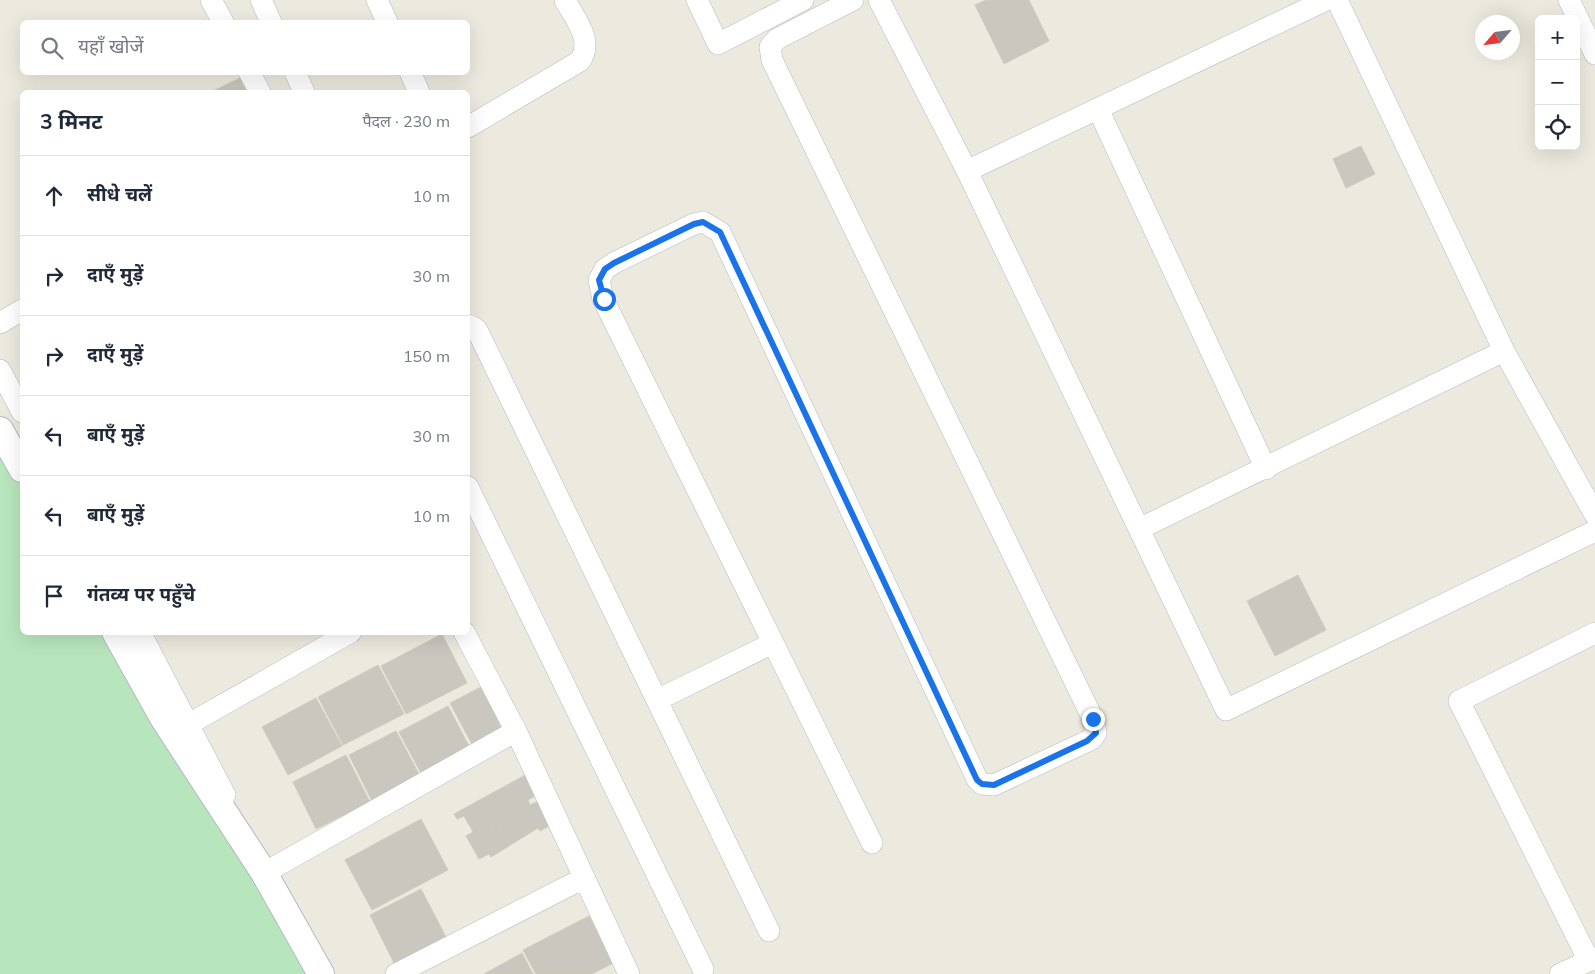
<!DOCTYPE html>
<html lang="hi">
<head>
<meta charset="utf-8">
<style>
  :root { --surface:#fff; --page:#f2f2f3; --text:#1f2937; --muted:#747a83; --line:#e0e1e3 }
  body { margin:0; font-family:Mulish,"Noto Sans Devanagari",sans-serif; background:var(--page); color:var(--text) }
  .controls { position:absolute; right:15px; top:15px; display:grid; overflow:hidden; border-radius:8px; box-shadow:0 5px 20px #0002 }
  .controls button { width:45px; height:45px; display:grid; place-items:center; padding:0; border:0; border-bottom:1px solid var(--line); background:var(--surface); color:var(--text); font:25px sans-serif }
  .compass { position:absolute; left:1475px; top:15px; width:45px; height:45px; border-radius:50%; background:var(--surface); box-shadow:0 5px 20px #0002; rotate:242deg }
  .stop { position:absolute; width:15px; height:15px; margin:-11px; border:4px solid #1a73e8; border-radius:50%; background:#fff }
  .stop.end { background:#1a73e8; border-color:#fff; box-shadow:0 1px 5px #0008 }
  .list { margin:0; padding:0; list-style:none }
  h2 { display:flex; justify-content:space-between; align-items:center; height:65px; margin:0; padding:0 20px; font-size:21px }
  h2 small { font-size:16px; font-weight:400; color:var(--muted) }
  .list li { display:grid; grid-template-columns:32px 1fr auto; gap:15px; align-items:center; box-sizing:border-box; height:80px; padding:0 20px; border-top:1px solid var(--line) }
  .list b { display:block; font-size:19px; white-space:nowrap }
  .list em { font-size:16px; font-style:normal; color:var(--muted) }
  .icon { flex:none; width:28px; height:28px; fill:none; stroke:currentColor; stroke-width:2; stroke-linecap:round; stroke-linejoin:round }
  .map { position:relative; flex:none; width:1595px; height:974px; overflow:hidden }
  .search { position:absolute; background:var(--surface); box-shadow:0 5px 20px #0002; left:20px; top:20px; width:450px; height:55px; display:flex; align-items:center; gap:12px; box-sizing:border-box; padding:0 18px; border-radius:8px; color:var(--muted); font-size:19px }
  .panel { position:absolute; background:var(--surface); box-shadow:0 5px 20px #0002; left:20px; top:90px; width:450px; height:545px; border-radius:8px }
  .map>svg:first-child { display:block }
  .green { fill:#b8e6bc }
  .building { fill:#c9c7be; stroke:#d1ccbd }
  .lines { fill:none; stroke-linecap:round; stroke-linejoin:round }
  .minor-casing { stroke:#b7b9bf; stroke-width:22 }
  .tertiary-casing { stroke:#b7b9bf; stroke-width:28 }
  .minor { stroke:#fff; stroke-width:21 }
  .tertiary { stroke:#fff; stroke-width:26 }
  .route { stroke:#1a73e8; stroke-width:6 }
</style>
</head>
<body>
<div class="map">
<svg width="1595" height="974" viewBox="0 0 1595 974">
  <rect width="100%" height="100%" fill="#eceade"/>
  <path class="green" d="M0,433L22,471V632L117,633L317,974H0Z"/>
  <path class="building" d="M986,0H1029L1049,41L1004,64L975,5Z
    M240,78L247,92H211Z
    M1361,146L1375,174L1346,188L1333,159Z
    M1298,575L1326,630L1275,656L1247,601Z
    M442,634L467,683L406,714L381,666Z
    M378,665L404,714L343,745L318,697Z
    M481,687L504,733L474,748L450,703Z
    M316,698L342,746L288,775L262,727Z
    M448,706L471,750L422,775L399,732Z
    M396,731L420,776L372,801L349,755Z
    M346,755L370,802L316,829L293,782Z
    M529,773L540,793L528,800L530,805L543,799L556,822L540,831L538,828L491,857L489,854L479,859L466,836L473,832L464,816L457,819L454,814Z
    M421,819L448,870L372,910L345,860Z
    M498,825L502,833L495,836L491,829Z
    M421,889L447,939L395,965L370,915Z
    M589,916L613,963L592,974H536L523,950Z
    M522,953L533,974H484Z"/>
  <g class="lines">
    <g class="minor-casing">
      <path id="minor" d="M211,0L223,22
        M261,0L271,22
        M377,0L387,22
        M697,0L718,44L803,0
        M853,0L777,39L770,47L772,60L1093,719L1096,733L1092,739L994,785L982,784L977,779L720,232L703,222L694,224L614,263L605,269L599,280L603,299L872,843
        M879,0L967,171L1226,710L1595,531
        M1337,0L1504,351L1595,515
        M1569,0L1595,54
        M249,72L260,92
        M295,72L304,92
        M410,72L419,92
        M1098,109L1266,469
        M468,127L580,61C594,40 575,19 565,0
        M967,171L1326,0
        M0,323L22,310
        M468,325L476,329L479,334L769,931
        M0,370L22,412
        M468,487L703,969
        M1139,529L1504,351
        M140,632L225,795
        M464,632L516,731L629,974
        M657,700L773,643
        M189,724L351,632
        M257,858L264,873L516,731
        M1589,961L1459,701L1595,633
        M396,974L584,878
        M1560,974L1595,958"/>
    </g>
    <g class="tertiary-casing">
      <path id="tertiary" d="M0,430L22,469
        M115,632L163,718L264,873L321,974"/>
    </g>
    <use href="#minor" class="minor"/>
    <use href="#tertiary" class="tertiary"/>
  </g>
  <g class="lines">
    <path class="route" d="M604,299L599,280L605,269L614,263L694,224L703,222L720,232L977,780L982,784L994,785L1087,741L1096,733L1093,719"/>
  </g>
</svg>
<div class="controls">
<button>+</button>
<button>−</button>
<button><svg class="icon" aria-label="locate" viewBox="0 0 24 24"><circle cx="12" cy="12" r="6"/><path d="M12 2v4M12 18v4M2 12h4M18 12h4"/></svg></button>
</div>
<svg class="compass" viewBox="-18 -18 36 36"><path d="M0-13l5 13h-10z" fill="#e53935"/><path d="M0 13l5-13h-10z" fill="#747a83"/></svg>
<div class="stop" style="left:604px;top:299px"></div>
<div class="stop end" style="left:1093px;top:719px"></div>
<div class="search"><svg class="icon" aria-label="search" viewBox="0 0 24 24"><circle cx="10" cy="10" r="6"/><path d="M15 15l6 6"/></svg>यहाँ खोजें</div>
<section class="panel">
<h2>3 मिनट<small>पैदल · 230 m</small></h2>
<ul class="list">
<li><svg class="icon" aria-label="ahead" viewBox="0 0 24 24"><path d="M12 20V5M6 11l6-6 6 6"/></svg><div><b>सीधे चलें</b></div><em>10 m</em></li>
<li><svg class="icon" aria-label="right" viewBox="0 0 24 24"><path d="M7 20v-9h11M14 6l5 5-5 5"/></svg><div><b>दाएँ मुड़ें</b></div><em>30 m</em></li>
<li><svg class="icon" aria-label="right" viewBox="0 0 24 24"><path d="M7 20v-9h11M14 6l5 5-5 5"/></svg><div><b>दाएँ मुड़ें</b></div><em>150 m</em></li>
<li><svg class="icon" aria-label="left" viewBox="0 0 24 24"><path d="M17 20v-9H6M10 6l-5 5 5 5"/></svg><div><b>बाएँ मुड़ें</b></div><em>30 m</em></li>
<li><svg class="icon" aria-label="left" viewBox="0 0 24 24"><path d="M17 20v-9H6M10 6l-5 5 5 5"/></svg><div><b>बाएँ मुड़ें</b></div><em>10 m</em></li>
<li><svg class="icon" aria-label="arrive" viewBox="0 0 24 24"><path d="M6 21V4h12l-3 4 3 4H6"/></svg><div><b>गंतव्य पर पहुँचे</b></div></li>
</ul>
</section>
</div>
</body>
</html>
